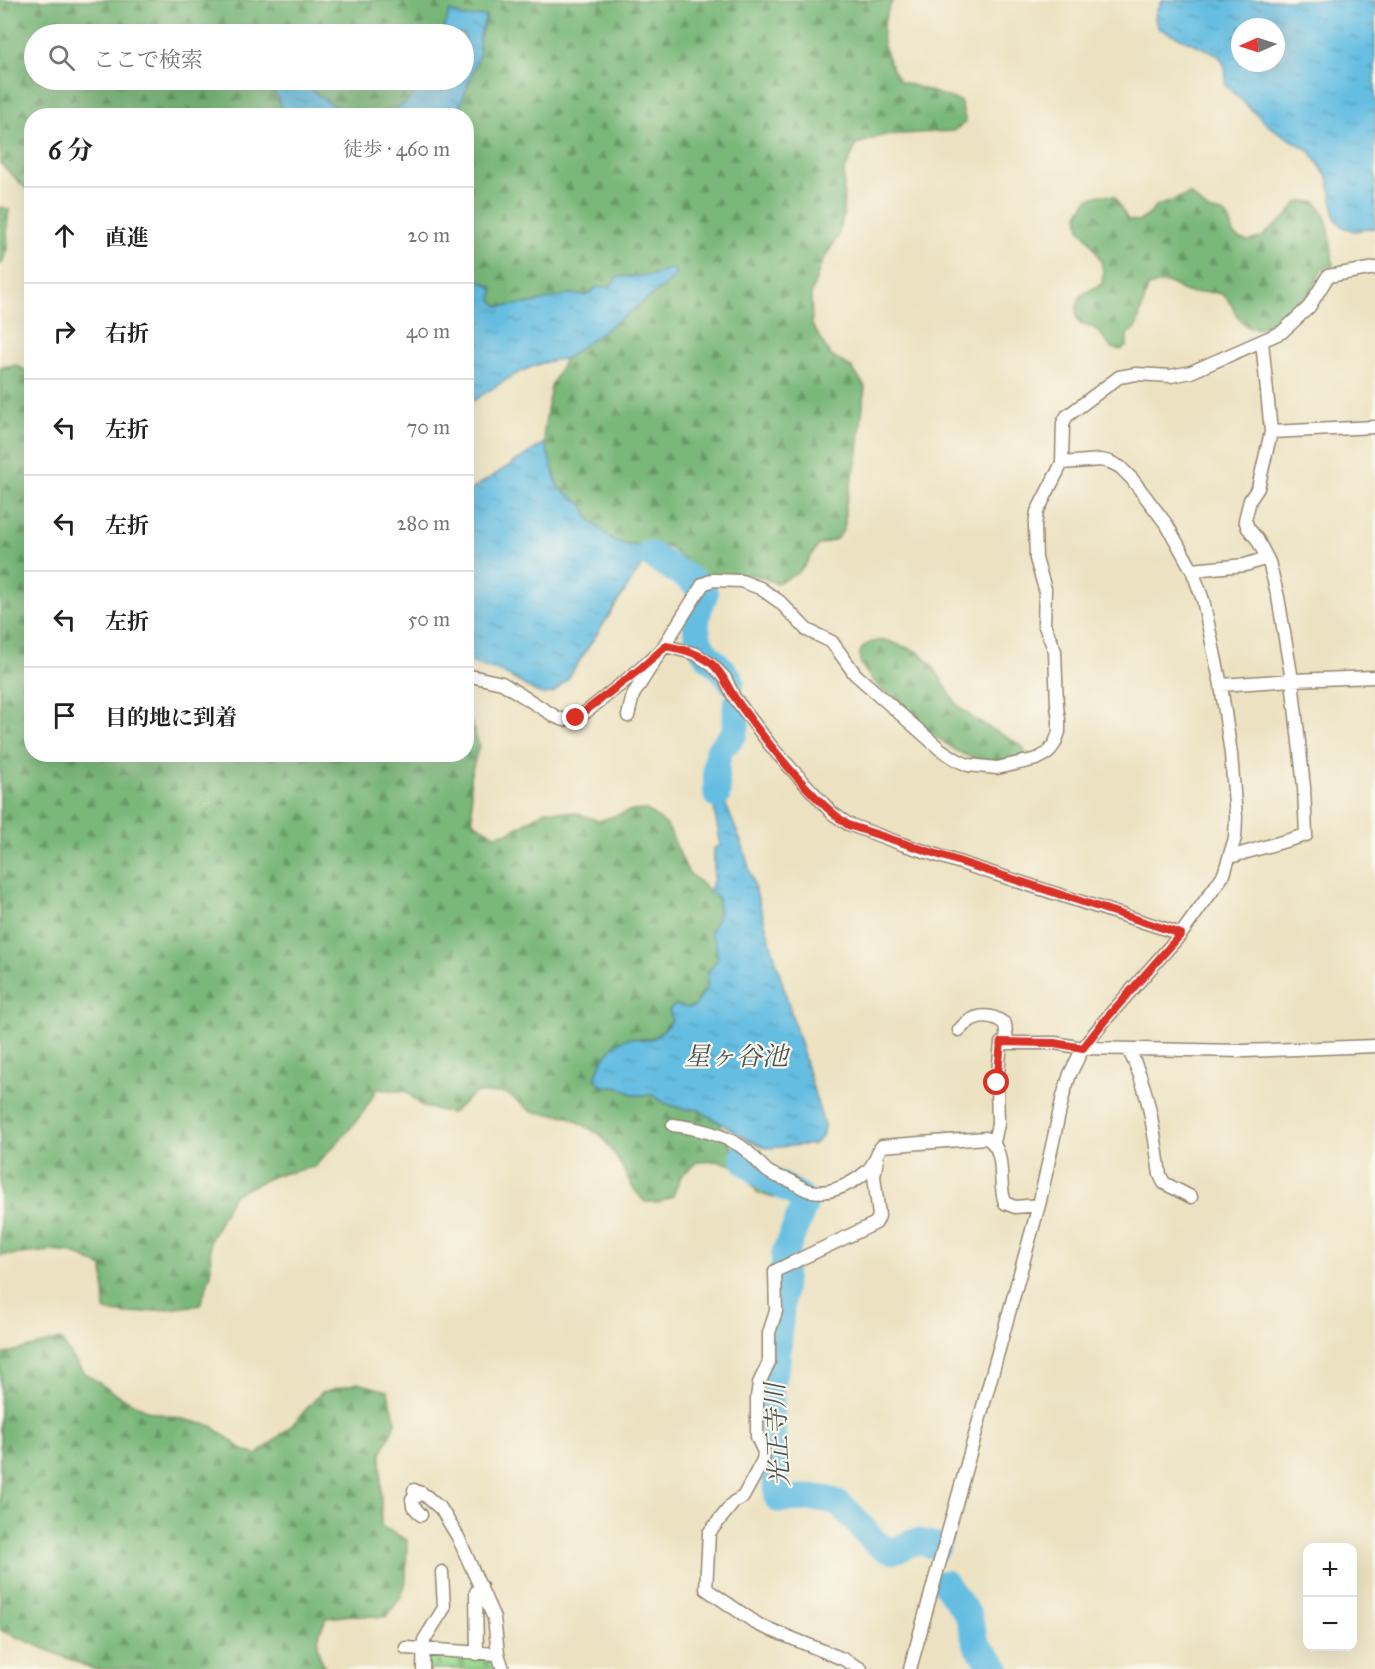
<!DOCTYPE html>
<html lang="ja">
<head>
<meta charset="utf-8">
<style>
  :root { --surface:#fff; --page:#f6f6f6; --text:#222; --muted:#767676; --line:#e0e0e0 }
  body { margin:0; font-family:"IM FELL Great Primer","Noto Serif JP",serif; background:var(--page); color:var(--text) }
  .controls { position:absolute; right:18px; bottom:18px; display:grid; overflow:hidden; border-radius:12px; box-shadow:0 6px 24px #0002 }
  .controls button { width:54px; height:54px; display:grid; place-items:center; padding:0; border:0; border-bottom:2px solid var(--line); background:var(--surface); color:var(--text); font:30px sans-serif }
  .compass { position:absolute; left:1231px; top:18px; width:54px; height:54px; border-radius:50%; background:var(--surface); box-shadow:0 6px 24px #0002; rotate:267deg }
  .stop { position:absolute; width:18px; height:18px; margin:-14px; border:4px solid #d93025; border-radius:50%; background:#fff }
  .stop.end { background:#d93025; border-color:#fff; box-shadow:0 2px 6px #0008 }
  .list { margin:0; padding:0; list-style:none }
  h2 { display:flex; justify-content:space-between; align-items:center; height:78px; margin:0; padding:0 24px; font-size:26px }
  h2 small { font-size:20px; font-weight:400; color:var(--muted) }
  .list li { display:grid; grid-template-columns:39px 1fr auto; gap:18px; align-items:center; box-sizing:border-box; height:96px; padding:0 24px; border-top:2px solid var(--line) }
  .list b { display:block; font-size:22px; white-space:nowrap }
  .list em { font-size:20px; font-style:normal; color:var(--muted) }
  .icon { flex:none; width:33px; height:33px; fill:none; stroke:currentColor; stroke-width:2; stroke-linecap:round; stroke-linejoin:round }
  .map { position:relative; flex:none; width:1375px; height:1669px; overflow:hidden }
  .search { position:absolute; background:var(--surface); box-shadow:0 6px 24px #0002; left:24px; top:24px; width:450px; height:66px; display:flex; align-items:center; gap:15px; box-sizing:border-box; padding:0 21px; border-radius:33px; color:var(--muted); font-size:22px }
  .panel { position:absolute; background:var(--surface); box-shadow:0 6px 24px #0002; left:24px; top:108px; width:450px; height:654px; border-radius:24px }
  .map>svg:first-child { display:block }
  .forest { fill:url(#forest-firs); stroke:#5a714c; stroke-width:1.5 }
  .cemetery { fill:url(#cemetery-stones); stroke:#6a8156; stroke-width:1.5 }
  .water { fill:url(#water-ripples); stroke:#507480; stroke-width:1.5; fill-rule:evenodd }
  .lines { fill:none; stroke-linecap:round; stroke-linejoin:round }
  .river { stroke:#65bee2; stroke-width:27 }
  .street-casing { stroke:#948670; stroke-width:15 }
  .street { stroke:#fff; stroke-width:12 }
  .route { stroke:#d93025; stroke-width:8 }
  .labels { text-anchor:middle; stroke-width:4.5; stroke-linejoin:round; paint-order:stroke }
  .water-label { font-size:26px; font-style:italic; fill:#485659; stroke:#fbf7ec }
</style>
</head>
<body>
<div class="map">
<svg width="1375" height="1669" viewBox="0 0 1375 1669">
  <defs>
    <pattern id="forest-firs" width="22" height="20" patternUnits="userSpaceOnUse" patternTransform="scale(1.5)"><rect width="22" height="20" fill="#7ab87a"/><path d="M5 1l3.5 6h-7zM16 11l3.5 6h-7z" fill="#659663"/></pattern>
    <pattern id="cemetery-stones" width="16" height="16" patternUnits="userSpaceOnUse" patternTransform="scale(1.5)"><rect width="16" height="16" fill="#98d88f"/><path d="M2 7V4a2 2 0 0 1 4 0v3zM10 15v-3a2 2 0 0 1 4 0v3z" fill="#84ba7b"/></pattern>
    <pattern id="water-ripples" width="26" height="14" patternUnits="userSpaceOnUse" patternTransform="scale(1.5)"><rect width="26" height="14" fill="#65bee2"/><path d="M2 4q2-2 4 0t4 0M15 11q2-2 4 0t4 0" fill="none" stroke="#549bb7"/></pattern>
  </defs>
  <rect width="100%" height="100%" fill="#fbf7ec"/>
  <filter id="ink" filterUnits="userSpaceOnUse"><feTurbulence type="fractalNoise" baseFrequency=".0167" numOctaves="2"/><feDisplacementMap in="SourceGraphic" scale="12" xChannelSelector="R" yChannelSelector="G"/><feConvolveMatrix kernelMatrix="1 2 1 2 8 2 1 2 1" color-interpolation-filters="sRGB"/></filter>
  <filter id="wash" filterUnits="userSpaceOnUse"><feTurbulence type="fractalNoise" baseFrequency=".008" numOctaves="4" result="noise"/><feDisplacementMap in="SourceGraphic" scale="24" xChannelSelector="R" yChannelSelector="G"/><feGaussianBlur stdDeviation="1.35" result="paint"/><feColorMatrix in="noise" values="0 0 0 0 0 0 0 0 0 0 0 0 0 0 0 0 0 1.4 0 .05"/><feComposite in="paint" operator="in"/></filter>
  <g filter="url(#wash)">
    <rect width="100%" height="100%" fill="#ece2c1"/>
    <path class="forest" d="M0,0H893C875,35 882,48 899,81L960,101L966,122L953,131L885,135L857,144L844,172L843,217L838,236L821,264L811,294L812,325L831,356L852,368L865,387L857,459L845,507V524L842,532L836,539L819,545C801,568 806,572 776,583L755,575H701L669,547L627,545L613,540L591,521L582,504L558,487L545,443L544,430L551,386L565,359L669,283L675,274L671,268L654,275L617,277L610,287H597L586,296L570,294L533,303L499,307L492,300L493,288L467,274L466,116L457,115L480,52L479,39L486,17H465L450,11L442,34H34V80H264L277,96L284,115L32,116L31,194L0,163Z
      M299,80H425C421,86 417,94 411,99C388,119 359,119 333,105C321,98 310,88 299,80Z
      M1190,194L1208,210L1222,213L1228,217L1233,234L1240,239L1249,241L1260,238L1287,216L1296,204L1303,201L1316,202C1331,218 1331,245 1333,266L1323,268C1317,278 1312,291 1304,300C1293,313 1261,337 1245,325C1234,317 1234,302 1223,295C1213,289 1198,295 1187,292C1179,290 1174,283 1166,283C1160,282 1153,286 1148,287L1136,328L1127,334V346L1121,350L1111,348C1103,336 1095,324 1080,324C1073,316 1077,304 1081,295L1102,284L1103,271L1101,261L1088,238L1080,229L1078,214L1088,199L1100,195L1114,196L1128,220L1139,221L1149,215L1156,206C1168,204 1178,197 1190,194Z
      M0,207L9,209L7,228L8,249L2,264L0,263Z
      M16,365L32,374V754H466L467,711L479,745L470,777L473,822L495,835L510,832L547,810L577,813L599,821L629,811L647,810L667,825L688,872L718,898V918L710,932L716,944L718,960L708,972L707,987L694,1007L687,1008L676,1005L669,1010L672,1021C658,1038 652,1041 630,1038L604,1086L620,1088L635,1095H653L665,1103L686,1110L697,1109L718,1120L732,1147L744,1164L779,1188L774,1198L758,1193L748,1179L733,1165L719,1161L697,1162L681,1176L673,1196L660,1202H645L633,1188L617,1158L601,1135L568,1116L532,1112L506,1093H475L452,1113L423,1107L406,1091L377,1089L364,1111L349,1130L314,1167L276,1175L233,1195L210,1241L211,1274L200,1305L128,1314L105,1311L103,1267L73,1253L51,1251L0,1256V367Z
      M885,640L919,652L932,665L957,705L977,721L1021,745L1025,750L1023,756C1005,763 983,762 965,755C944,747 864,681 860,660C857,644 873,641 885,640Z
      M60,1339L82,1371L114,1393L148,1411L212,1426L245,1451L257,1455L292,1425L322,1392L358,1383L388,1391L396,1422L381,1454V1526L407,1540L406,1581L402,1596L386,1617L352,1615L327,1618C315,1636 315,1651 326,1669H93L0,1630V1355Z"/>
    <path class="cemetery" d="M427,1653L495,1657L497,1669H429Z"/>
    <path class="water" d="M1163,0H1375V228L1354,231L1343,227L1335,218L1329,180L1310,151L1270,127L1225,85C1227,72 1226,64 1217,54L1158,28C1152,18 1156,9 1163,0ZM1240,27H1276V63H1240Z
      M450,11L465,17L486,16L479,39L480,52L457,115H371C399,111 410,103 425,80H464V34H442Z
      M264,80H299L332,105L357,115H284L277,96Z
      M672,268L676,274L669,283L565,359C528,361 497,386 467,405V274L493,288L492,300L499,307L533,303L570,294L586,296L597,287H610L617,277L654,275Z
      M545,443L558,487L582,504L591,521L613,540L627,545L649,547V554L567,680L553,693L543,694L536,692L503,673L467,661L466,493Z
      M717,795L721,796L724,800L743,847L824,1126L822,1137L814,1144L767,1148L752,1142L697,1109L686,1110L665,1103L653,1095H635L620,1088L604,1086L595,1079C599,1064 612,1039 631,1038C635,1037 640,1040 645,1040C656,1040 665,1029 672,1021L669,1010L676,1005L687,1008L694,1007L707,987L708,972L718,959L716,944L710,932L718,918V898L709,892L714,878V848L720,846C721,830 709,807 717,795Z"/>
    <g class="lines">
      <path class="river" d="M649,554L693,581L705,594C694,614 692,638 708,656C716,664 726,671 731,681
        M717,795L716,765L719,750L734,734L736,726V705
        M744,1156L745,1161L766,1178L800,1196L804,1206L785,1253L777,1362L770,1388L775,1476L778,1499C794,1499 814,1496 829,1500C854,1507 866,1543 889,1550C904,1554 907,1533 937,1547
        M945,1583L968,1615L977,1645L997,1669"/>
    </g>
  </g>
  <g filter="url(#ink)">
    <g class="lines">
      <g class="street-casing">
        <path id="street" d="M1271,432L1375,427
          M1192,570L1245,565L1267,558
          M466,675L502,683L556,717L564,720L576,718L586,712L640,669L666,646L696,654L712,665L725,678L734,697L774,750L832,813L848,824L902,844L1181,934
          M1221,685L1292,680L1375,677
          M628,716L633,695L703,584L713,580L741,581L760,588L780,602L807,630L832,642L855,674L940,749L957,760L968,765L997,768L1037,759L1048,753L1055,743L1059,732V720L1057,706L1055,651L1044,624L1045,589L1036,559L1035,525L1037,512L1062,463L1063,423L1067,416L1119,377L1136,374L1171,376L1191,372L1282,332L1309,307L1328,276L1375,268
          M1230,857L1306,835L1304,787L1292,680L1278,597L1269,562L1257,539L1248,528L1245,520L1250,500L1258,488L1271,432L1262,341
          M959,1030C972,1015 989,1011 1005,1024L1007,1041
          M1128,1049C1149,1087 1154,1132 1160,1175L1164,1183L1191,1197
          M673,1125C697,1128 718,1133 739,1145C749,1151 757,1162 766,1170C772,1176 783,1178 791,1181C797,1184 804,1190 811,1191C830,1195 852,1184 866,1172C876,1164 875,1154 882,1146L986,1138C1008,1149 997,1183 1005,1203L1015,1207L1039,1205
          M994,1142L998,1124L997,1083L1001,1043H1055L1083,1048L1244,1051L1375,1046
          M414,1490L426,1496L441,1509L458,1537L494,1618L498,1654L503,1669
          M421,1515L413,1506L412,1499L422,1493
          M406,1648L498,1654
          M477,1654L476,1592L481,1586
          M423,1669L424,1640L444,1608L442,1572
          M861,1669L843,1659L759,1625L706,1589L709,1533L734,1502L743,1497L763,1460L764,1452L757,1437V1397L759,1383L769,1362V1333L776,1311L775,1271L876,1223L879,1216L874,1176L877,1160
          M910,1669L1039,1205L1063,1096L1070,1074L1083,1048L1105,1020L1181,934L1215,887L1224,874L1235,838L1236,817L1231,754L1221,685L1203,600L1192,570L1167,525L1132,479L1120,467L1110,462L1100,460L1062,463"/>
      </g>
      <use href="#street" class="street"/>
    </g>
  </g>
  <g class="lines" filter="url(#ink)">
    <path class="route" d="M576,718L640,669L666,646C682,649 699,653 712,664C724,674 727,687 735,698C764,739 808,796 848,825L1181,934L1105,1020L1083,1048L1054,1043L1001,1042L997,1083"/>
  </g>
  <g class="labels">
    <g class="water-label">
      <text x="736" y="1065">星ヶ谷池</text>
      <text transform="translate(777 1435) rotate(-93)" y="9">光正寺川</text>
    </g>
  </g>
</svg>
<div class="controls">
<button>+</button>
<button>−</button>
</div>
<svg class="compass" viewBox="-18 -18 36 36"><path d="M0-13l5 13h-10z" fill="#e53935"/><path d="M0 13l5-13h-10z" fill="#767676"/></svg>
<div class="stop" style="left:997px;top:1083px"></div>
<div class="stop end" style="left:576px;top:718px"></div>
<div class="search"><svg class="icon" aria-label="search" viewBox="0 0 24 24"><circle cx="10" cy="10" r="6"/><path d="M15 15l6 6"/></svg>ここで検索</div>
<section class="panel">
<h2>6 分<small>徒歩 · 460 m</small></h2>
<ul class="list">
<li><svg class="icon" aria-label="ahead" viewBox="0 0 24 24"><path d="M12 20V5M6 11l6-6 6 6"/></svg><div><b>直進</b></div><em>20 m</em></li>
<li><svg class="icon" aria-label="right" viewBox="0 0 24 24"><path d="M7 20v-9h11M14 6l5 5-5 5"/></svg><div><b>右折</b></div><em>40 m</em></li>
<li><svg class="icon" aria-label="left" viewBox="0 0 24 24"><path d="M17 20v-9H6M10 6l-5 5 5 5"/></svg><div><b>左折</b></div><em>70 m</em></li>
<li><svg class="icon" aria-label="left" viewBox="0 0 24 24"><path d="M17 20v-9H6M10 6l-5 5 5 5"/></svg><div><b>左折</b></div><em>280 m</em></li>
<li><svg class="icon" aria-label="left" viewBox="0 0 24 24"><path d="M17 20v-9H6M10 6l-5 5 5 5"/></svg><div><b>左折</b></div><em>50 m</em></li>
<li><svg class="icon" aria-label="arrive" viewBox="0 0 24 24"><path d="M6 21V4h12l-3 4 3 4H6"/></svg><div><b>目的地に到着</b></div></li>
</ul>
</section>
</div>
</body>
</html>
